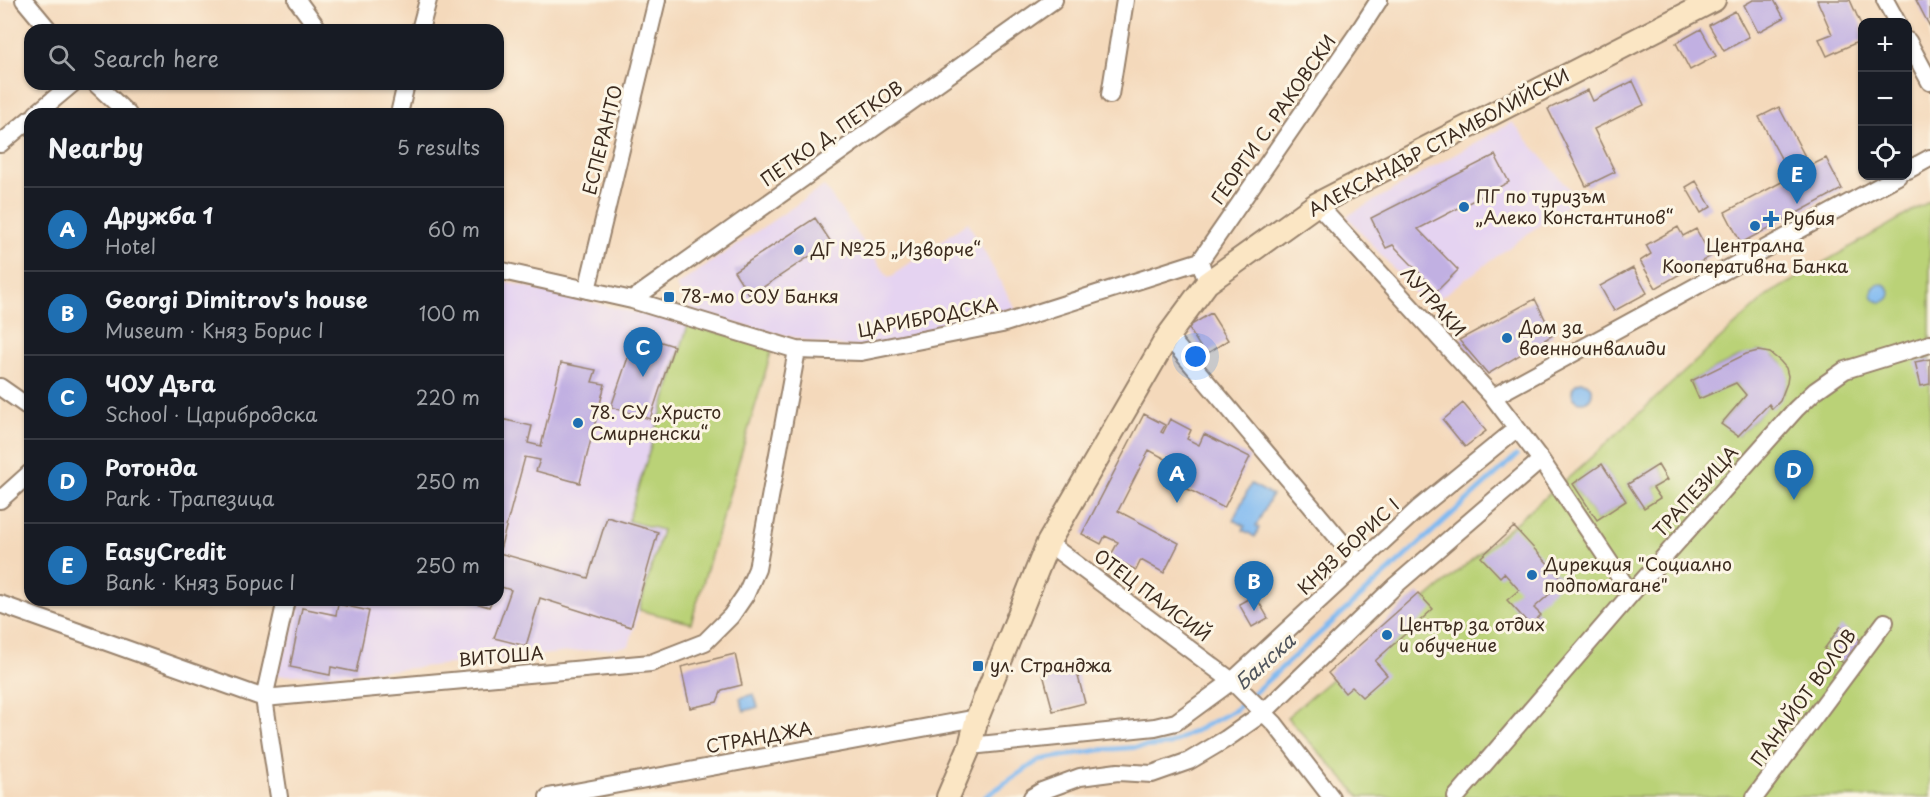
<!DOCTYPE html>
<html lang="en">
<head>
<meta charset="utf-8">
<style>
  :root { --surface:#171b24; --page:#242831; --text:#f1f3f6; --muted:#9ea1a6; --line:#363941; --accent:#1f6fb2 }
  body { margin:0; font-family:"Playpen Sans",sans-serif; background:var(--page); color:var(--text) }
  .controls { position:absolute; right:18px; top:18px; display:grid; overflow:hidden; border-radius:12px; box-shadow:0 2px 4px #0004 }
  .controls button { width:54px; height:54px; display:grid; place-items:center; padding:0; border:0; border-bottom:2px solid var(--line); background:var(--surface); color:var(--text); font:30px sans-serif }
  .you { position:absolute; left:1196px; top:357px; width:21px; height:21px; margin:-15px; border:4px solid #fff; border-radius:50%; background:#1a73e8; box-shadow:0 0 0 9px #1a73e833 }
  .badge { display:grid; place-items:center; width:39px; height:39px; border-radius:50%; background:var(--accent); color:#fff; font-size:20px; font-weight:700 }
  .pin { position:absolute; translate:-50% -50px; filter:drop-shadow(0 2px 3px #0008) }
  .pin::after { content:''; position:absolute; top:32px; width:21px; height:18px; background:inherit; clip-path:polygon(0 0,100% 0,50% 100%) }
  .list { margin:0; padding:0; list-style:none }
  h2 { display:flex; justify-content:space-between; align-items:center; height:78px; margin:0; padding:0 24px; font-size:26px }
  h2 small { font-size:20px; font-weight:400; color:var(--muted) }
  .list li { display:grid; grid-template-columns:39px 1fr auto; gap:18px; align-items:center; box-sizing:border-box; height:84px; padding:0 24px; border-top:2px solid var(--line) }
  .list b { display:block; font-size:22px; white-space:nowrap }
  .list p { margin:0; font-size:20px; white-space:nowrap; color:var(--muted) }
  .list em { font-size:20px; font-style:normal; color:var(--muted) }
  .icon { flex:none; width:33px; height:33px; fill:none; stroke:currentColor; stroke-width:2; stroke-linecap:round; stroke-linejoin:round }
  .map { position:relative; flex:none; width:1930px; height:797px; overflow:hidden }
  .search { position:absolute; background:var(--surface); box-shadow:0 2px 4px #0004; left:24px; top:24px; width:480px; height:66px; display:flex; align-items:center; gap:15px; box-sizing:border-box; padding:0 21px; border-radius:18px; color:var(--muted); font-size:22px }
  .panel { position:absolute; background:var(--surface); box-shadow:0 2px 4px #0004; left:24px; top:108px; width:480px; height:498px; border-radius:18px }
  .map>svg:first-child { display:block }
  .built { fill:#e5d3f1 }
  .green { fill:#bad277; stroke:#7a7e4a; stroke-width:1.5; fill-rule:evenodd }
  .water { fill:#80baf1; stroke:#5e7288; stroke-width:1.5 }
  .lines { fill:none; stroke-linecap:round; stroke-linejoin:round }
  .stream { stroke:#80baf1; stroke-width:5 }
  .building { fill:#c1b0e2 }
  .street-casing { stroke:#98826c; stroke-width:20 }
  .secondary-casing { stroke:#98826c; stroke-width:26 }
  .street { stroke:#fff; stroke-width:16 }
  .secondary { stroke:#fbe6c4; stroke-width:22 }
  .poi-dot { fill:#1f6fb2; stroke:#fcf5e5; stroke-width:2 }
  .labels { text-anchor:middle; stroke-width:6; stroke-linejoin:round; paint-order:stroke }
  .street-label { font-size:18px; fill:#3b2a1e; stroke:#fcf5e5 }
  .poi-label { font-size:18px; fill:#3b2a1e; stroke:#fcf5e5; text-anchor:start }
  .water-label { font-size:20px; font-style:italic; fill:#50555d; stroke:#fcf5e5 }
</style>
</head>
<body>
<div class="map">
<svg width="1930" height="797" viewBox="0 0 1930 797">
  <rect width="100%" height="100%" fill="#fcf5e5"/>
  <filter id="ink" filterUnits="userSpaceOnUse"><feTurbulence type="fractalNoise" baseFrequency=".0167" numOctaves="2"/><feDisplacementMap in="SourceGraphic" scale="12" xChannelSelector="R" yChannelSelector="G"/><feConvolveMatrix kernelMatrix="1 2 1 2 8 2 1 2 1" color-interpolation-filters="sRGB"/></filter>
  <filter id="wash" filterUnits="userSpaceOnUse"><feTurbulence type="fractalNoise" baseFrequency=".008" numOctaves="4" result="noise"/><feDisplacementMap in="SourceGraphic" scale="24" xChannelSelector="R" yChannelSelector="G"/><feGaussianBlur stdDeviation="1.35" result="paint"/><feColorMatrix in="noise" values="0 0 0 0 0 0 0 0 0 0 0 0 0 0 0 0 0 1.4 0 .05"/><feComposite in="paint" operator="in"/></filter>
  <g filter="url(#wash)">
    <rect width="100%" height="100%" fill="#f4d9bb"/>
    <path class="built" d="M1512,122L1577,198L1427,307L1347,216Z
      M824,186L889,278L968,222L1018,314L873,349L822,344L693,313L676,286Z
      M498,280L688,325L628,521L662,530L629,646L392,670L274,676L292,600H498Z"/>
    <path class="green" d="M1930,201V797H1360L1287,717L1575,472L1769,294ZM1758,351C1792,356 1795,387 1772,408L1769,404L1738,436L1721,423L1746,395L1736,383L1699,398L1691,381L1737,358ZM1602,464L1626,501L1597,520L1573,484ZM1658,465L1667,480L1653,488L1659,498L1644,508L1628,484Z
      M688,325L773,346L691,623L639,610L662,530L628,521Z"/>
    <path class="water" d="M1872 293a9 9 0 1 1 18 0a9 9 0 1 1-18 0Z
      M1572 392a10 10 0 1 1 20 0a10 10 0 1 1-20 0Z
      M1251,484L1272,495L1256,526L1259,528L1255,537L1243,530L1245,526L1233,520Z
      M754,694L758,707L744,711L740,698Z"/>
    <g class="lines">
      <path class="stream" d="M985,797L1039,760L1099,750L1168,745L1235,710L1516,456"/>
    </g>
    <g id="blocks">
      <path class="building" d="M1753,0H1774L1784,18L1758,32L1744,5Z
        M1817,0H1850L1862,27V40L1827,56L1819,39L1832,34Z
        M1916,0H1930V27Z
        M1735,11L1749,37L1724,51L1709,25Z
        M1701,29L1716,56L1690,70L1676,43Z
        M1633,81L1644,105L1594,129L1615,172L1586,186L1548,109L1588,90L1593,101Z
        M1779,107L1810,166L1826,158L1842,189L1741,243L1725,212L1791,177L1759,117Z
        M1495,155L1509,182L1418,229L1458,270L1437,291L1393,245L1386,248L1371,218Z
        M1696,181L1711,207L1701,213L1686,187Z
        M815,218L831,242L750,296L734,271Z
        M1678,227L1683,236L1696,229L1711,256L1656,288L1640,261L1651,254L1646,245Z
        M1633,268L1647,293L1614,311L1600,286Z
        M1535,299L1553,335L1488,374L1459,340Z
        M1211,313L1228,340L1205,355L1188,327Z
        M636,334L674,346L650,419L611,407Z
        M1758,351L1770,353L1780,361L1786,368L1788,376L1787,383L1780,401L1772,409L1769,404L1738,436L1721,424L1746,395L1736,383L1699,399L1691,381L1746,354Z
        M1930,359V384L1921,386L1915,362Z
        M561,363L596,370L592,382L605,384L580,483L536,471L540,460L525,457L499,553L588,578L607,517L658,532L631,627L540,598L526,646L494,638L511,590L498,586V431L501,419L532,426L528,443L541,446Z
        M1463,403L1486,431L1465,447L1443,420Z
        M1144,414L1165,425L1161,432L1163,433L1170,419L1191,430L1187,439L1199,445L1204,434L1250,457L1224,508L1178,484L1182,476L1173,472L1177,465L1149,450L1118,511L1179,543L1164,573L1141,560L1136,570L1110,557L1118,542L1105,536L1101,544L1082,534Z
        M1602,464L1626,501L1597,520L1573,484Z
        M1658,465L1667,480L1653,488L1660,498L1644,508L1628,484Z
        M1514,527L1564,581L1534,608L1541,615L1530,625L1507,600L1519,590L1504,573L1500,577L1481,557Z
        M1418,593L1433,609L1375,661L1387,675L1362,697L1352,687L1345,693L1328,673Z
        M1255,595L1268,618L1252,627L1239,604Z
        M466,600H492L489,607Z
        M338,604L369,611L356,672L331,667L330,675L290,667L302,608L336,615Z
        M1841,626L1863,642L1846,665L1824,649Z
        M735,654L742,685L722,690L717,702L690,708L681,667Z
        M1075,665L1085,703L1053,711L1043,674Z"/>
    </g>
  </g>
  <g filter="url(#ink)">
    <use href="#blocks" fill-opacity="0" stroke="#98826c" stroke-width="1.5"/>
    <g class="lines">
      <g class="street-casing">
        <path id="street" d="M24,0L49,30
          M297,0L319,30
          M1885,0L1897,22
          M420,30L428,0
          M1908,41L1930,82
          M96,84L128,114
          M1110,95L1125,0
          M36,114L72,84
          M399,114L406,84
          M0,144L30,119
          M1908,170L1930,158
          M1317,204L1493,397L1541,460L1631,594
          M1200,261L1359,31L1379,0
          M498,270L632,300L797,350L861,352L1002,324L1200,261L1207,283
          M587,290L657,0
          M632,300L1054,0
          M1168,336L1360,564
          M0,387L30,408
          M1493,397L1898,176
          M0,500L30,473
          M1048,543L1232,681L1275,724L1331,797
          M0,604L264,698L651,663L705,642L731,616L746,594L757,569L797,350
          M970,746L1155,727L1176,722L1232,681L1418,509L1516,429
          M279,797L264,698L286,600
          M548,797L977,718
          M1032,797L1042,791L1080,777L1118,772L1152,774L1189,761L1226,739L1263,713L1396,585L1541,460
          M1456,797L1631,594L1796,409L1815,391L1845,370L1930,344
          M1755,797L1885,622"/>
      </g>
      <g class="secondary-casing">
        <path id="secondary" d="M948,797L970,746L977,718L1048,543L1168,336L1207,283L1317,204L1714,0"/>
      </g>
      <use href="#street" class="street"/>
      <use href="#secondary" class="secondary"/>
    </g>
  </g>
  <g class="poi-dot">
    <circle cx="1464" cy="207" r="6"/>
    <path d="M1768 210h6v6h6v6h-6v6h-6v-6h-6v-6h6z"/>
    <circle cx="1755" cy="226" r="6"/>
    <circle cx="799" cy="250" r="6"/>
    <rect x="663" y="291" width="12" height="12" rx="3"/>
    <circle cx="1507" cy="338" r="6"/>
    <circle cx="578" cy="423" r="6"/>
    <circle cx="1532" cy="575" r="6"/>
    <circle cx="1387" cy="635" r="6"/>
    <rect x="972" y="660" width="12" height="12" rx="3"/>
  </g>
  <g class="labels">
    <g class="street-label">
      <text transform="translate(1274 120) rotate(-55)" y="6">ГЕОРГИ С. РАКОВСКИ</text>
      <text transform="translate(832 134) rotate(-35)" y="6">ПЕТКО Д. ПЕТКОВ</text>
      <text transform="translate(603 140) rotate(-76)" y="6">ЕСПЕРАНТО</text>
      <text transform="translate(1439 143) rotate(-28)" y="6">АЛЕКСАНДЪР СТАМБОЛИЙСКИ</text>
      <text transform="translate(1433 302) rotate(48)" y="6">ЛУТРАКИ</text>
      <text transform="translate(928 318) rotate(-11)" y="6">ЦАРИБРОДСКА</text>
      <text transform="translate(1696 492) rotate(-48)" y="6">ТРАПЕЗИЦА</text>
      <text transform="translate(1349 547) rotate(-43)" y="6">КНЯЗ БОРИС I</text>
      <text transform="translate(1152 596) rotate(37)" y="6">ОТЕЦ ПАИСИЙ</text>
      <text transform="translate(501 657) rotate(-5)" y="6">ВИТОША</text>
      <text transform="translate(1804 698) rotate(-54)" y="6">ПАНАЙОТ ВОЛОВ</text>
      <text transform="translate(759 738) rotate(-10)" y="6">СТРАНДЖА</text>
    </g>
    <g class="poi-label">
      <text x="1476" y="203">ПГ по туризъм<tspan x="1476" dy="21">„Алеко Константинов“</tspan></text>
      <text x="1783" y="225">Рубия</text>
      <text x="1755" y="252" text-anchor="middle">Централна<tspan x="1755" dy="21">Кооперативна Банка</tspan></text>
      <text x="811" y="256">ДГ №25 „Изворче“</text>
      <text x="681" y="303">78-мо СОУ Банкя</text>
      <text x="1519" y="334">Дом за<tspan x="1519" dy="21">военноинвалиди</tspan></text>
      <text x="590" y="419">78. СУ „Христо<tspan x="590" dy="21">Смирненски“</tspan></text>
      <text x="1544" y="571">Дирекция "Социално<tspan x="1544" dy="21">подпомагане"</tspan></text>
      <text x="1399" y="631">Център за отдих<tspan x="1399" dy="21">и обучение</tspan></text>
      <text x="990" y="672">ул. Странджа</text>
    </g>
    <g class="water-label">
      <text transform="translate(1265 662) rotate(-42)" y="7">Банска</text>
    </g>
  </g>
</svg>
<div class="controls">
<button>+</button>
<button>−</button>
<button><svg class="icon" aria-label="locate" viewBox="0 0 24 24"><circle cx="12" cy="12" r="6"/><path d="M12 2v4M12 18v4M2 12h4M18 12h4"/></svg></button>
</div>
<div class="you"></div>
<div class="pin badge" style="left:1177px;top:503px">A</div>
<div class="pin badge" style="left:1254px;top:611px">B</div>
<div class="pin badge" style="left:643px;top:377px">C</div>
<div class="pin badge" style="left:1794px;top:500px">D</div>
<div class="pin badge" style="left:1797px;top:204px">E</div>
<div class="search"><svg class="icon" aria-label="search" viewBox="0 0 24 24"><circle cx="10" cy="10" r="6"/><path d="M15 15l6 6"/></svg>Search here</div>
<section class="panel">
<h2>Nearby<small>5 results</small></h2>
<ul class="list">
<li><span class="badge">A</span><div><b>Дружба 1</b><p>Hotel</p></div><em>60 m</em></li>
<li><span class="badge">B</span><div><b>Georgi Dimitrov's house</b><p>Museum · Княз Борис I</p></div><em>100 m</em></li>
<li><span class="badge">C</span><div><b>ЧОУ Дъга</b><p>School · Царибродска</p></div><em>220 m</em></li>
<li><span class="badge">D</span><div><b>Ротонда</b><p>Park · Трапезица</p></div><em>250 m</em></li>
<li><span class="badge">E</span><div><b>EasyCredit</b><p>Bank · Княз Борис I</p></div><em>250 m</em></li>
</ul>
</section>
</div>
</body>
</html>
